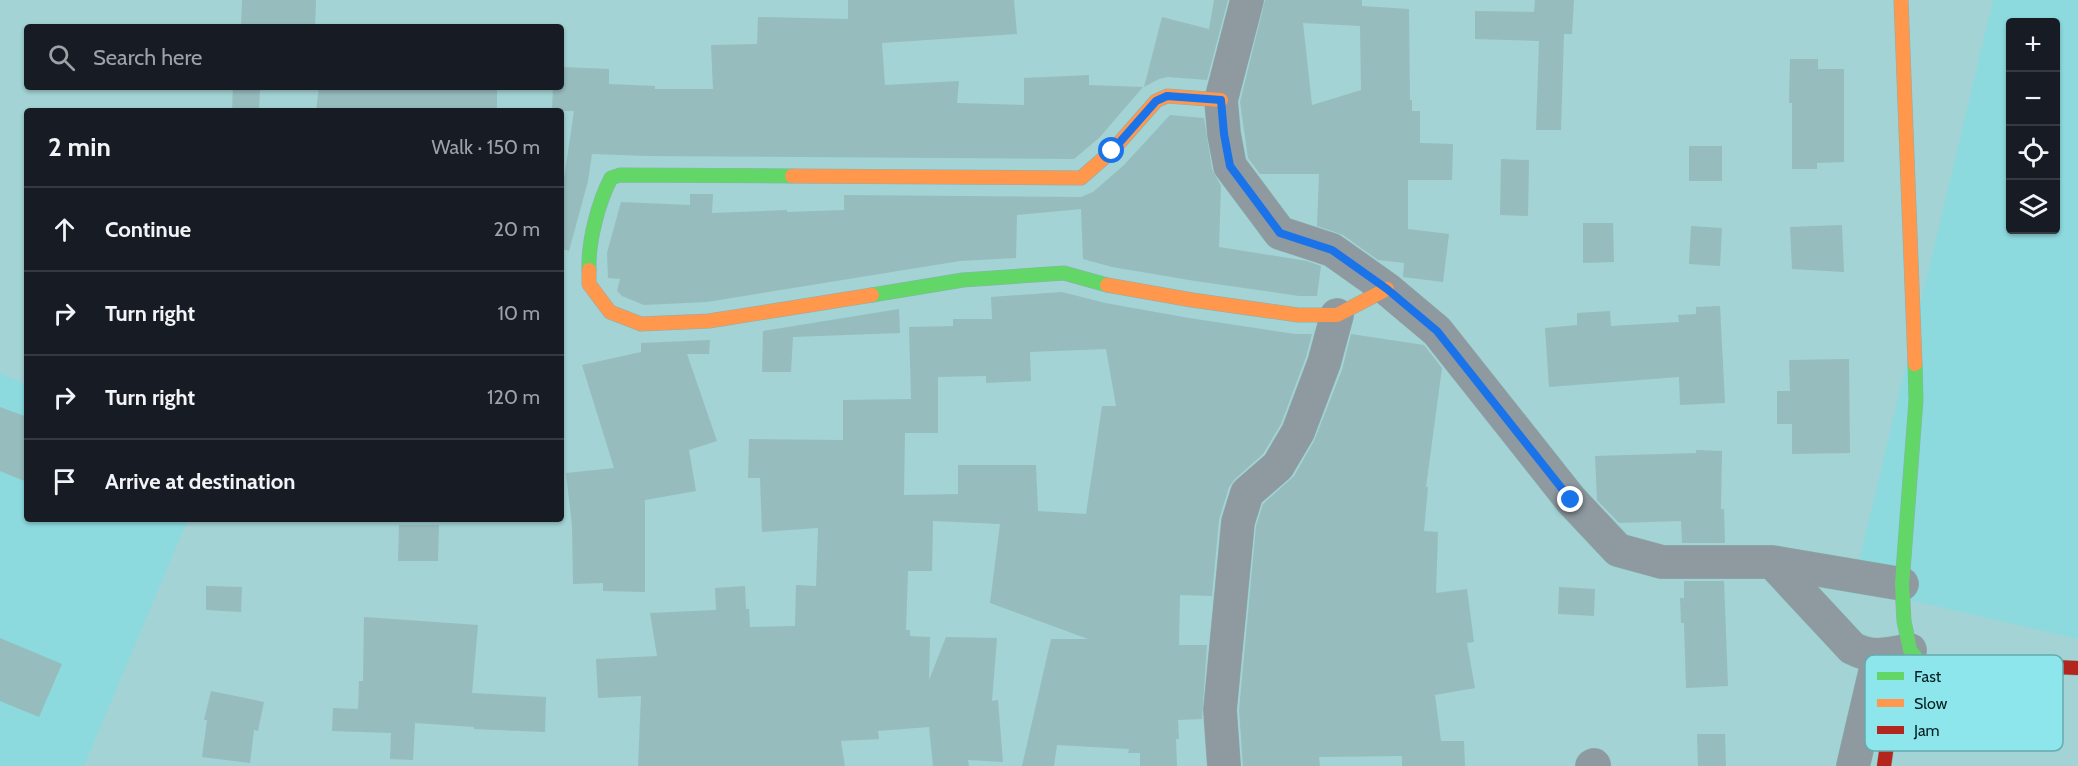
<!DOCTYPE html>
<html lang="en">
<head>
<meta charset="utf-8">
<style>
  :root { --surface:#171b24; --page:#242831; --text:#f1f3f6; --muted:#9ea1a6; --line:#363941 }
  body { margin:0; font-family:Cabin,sans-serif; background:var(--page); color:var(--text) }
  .controls { position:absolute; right:18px; top:18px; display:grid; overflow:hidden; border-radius:6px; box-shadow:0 2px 4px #0004 }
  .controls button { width:54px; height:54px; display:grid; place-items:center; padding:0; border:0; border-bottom:2px solid var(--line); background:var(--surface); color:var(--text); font:30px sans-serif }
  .stop { position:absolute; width:18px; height:18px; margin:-14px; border:4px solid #1a73e8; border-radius:50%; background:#fff }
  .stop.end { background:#1a73e8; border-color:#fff; box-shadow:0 2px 6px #0008 }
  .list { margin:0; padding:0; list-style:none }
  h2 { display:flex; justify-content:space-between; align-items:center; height:78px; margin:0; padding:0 24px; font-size:26px }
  h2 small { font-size:20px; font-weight:400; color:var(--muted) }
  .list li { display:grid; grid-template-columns:39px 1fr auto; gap:18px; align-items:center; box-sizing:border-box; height:84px; padding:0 24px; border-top:2px solid var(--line) }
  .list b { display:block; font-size:22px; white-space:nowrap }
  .list em { font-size:20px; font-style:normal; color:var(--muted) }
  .icon { flex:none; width:33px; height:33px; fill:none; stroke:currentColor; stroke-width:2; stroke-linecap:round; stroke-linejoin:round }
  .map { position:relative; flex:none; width:2078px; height:766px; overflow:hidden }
  .search { position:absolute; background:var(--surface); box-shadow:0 2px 4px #0004; left:24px; top:24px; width:540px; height:66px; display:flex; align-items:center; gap:15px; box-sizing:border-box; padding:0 21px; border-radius:6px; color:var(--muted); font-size:22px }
  .panel { position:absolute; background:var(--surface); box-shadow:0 2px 4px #0004; left:24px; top:108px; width:540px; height:414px; border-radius:6px }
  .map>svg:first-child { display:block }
  .built { fill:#8cdade; fill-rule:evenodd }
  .building { fill:#96bcbe; fill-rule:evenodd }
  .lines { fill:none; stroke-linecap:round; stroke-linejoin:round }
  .street-casing { stroke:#8ab0b1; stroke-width:34 }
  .fast-casing { stroke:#8ab0b1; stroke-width:15 }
  .slow-casing { stroke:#8ab0b1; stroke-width:15 }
  .jam-casing { stroke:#8ab0b1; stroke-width:15 }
  .street { stroke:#8e99a0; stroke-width:33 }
  .fast { stroke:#63d668; stroke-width:14 }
  .slow { stroke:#ff974d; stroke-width:14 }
  .jam { stroke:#b3261e; stroke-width:14 }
  .route { stroke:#1a73e8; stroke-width:8 }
  .key { fill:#8de6eb; stroke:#64abaf; stroke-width:1.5 }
  .key-label { font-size:16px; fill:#032022 }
</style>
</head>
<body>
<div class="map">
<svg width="2078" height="766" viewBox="0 0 2078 766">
  <rect width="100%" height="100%" fill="#a3d3d5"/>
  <path class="built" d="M1993,0H2078V639L1853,587ZM2010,22H2056V230H2010Z
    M0,373L27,385V519H188L84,766H0Z"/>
  <path class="building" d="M242,0H316L315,27H241Z
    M848,0H1014L1017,34L882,43L885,85L959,81L957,103L1024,105V78L1089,75V85L1143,87L1099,138L1074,159L648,156L592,154L588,181L569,251L561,249V199L574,111H552L553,87H561V67L609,69V84L655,86V89H713L711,45L757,44L758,17L848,19Z
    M1214,0H1228L1207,80L1168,77L1159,79L1144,87L1162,17L1209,29Z
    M1265,0H1362V6L1409,9L1410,100H1412V111H1420V143L1453,144L1452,180H1408V229L1449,234L1443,282L1403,277L1404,263L1378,260L1343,235L1317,226L1319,174H1260L1248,158L1240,102ZM1303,23L1360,26L1361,90L1312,105Z
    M1535,0H1574L1572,34H1564L1561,130H1536L1539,41L1475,39V11L1534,12Z
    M1790,59H1818V69H1844V162L1817,163V169H1792V103H1789Z
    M233,87H260L259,111H232Z
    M319,87H497V111L387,108V111H316Z
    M1170,115L1204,118L1212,169L1221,186L1219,247L1307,261L1321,266L1317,296H1299L1195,281L1112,267L1083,259L1081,209L1017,215L1016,258L960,261L707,302L644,305L622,296L617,291L620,279L608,278L607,253L621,202L690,205V194H713L712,213L787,210V212L844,210V195L1081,197L1093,192L1124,165Z
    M1689,146H1722V181H1689Z
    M1501,159L1529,160L1528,216L1500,215Z
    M1583,223H1613L1614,262L1583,263Z
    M1842,225L1844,272L1792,269L1790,227Z
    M1691,226L1722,228L1720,266L1689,264Z
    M1062,292L1105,303L1189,318L1295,334H1312L1306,357L1281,424L1263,454L1235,479L1229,487L1219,520L1212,596L1180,595L1179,645H1207L1202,719L1178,720L1179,739H1176L1177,766H1140V753H1128L1129,749L1057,745L1054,766H1022L1051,639H1088L990,603L1000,524L933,521L932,571H908L906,630H910V636L930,637L929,680L946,637L997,638L992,701L998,700L1003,762L968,760L969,766H933L929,727L878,731L879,739L841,741L845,766H638L641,696L598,698L596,659L657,656L650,613L716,610L715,588L745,586L746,609H749L750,627L795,626L796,585L816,586L818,528L762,532L760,478H748L749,439L843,440V400L911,399L909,327L953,326V319H992L991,297ZM1106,349L1116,406H1102L1086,514L1038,511L1036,465H958V494L904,495L905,433H938V377L986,376V383L1031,381L1030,352Z
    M1720,306L1725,403L1680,405L1679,377L1549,387L1545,328L1577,325V313L1610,311L1611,326L1679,322L1678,315L1696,314V307Z
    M899,309L900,333L793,337L791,372H762L763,331Z
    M1351,334L1424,345L1442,368L1426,487H1428L1424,531L1438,532L1436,593L1467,589L1474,642L1467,643L1475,688L1435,695L1441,741H1464L1465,766H1402V756L1319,757L1320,766H1243L1239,710L1256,526L1263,504L1294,476L1314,441L1342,370Z
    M710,340L709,354H687L717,441L689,450L696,491L645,500V592L603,591V583L573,584L572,526L566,473L614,468L582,365L641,352V343Z
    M1849,359L1850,453L1792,454V424H1777V391H1790L1789,360Z
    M0,407L27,417V482L0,471Z
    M1696,450L1722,451L1721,509H1724L1725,543H1682L1681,521L1619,523L1597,500L1595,456L1696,453Z
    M399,525H439L438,561H398Z
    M1684,581H1724L1728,686L1686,688L1684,623H1681L1680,598H1684Z
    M206,586L242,587L241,612L206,610Z
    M1559,587L1595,589L1594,616L1558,614Z
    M364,617L478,625L472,693L546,697L545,732L474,729V727L415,723L413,760L390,759L391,733L332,731L333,708L358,709L359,681H363Z
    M0,638L62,664L39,717L0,701Z
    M211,691L264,702L258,731L254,730L250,763L202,757L207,720H204Z
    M1697,734H1725L1726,766H1698Z"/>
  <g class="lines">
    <g class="street-casing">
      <path id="street" d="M1247,0L1221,100L1224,134L1230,166L1280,233L1332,250L1387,289L1437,331L1571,500L1618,550L1662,562H1772L1902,584
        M1772,562L1852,648C1873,659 1887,654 1910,650
        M1224,766L1220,710L1238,522L1247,493L1278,466L1298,432L1324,363L1337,315
        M1592,766L1594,765
        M1853,766L1879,655"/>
    </g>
    <g class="fast-casing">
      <path id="fast" d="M589,270C588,242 598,203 611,178L620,175L792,176
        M872,295L963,280L1064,273L1107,285
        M1915,364L1916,400L1902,584L1904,621L1910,650L1930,675"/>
    </g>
    <g class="slow-casing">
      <path id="slow" d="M1901,0L1915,364
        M792,176L1081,178L1112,151L1156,101L1167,96L1221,100
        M589,270V284L610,312L641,324L709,321L872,295
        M1107,285L1192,300L1298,315H1337L1387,289"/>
    </g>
    <g class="jam-casing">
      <path id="jam" d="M1884,766L1890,724L1904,691L1930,675L1984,664L2078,668"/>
    </g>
    <use href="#street" class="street"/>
    <use href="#fast" class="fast"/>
    <use href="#slow" class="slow"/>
    <use href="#jam" class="jam"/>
  </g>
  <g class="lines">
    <path class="route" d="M1112,151L1156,101L1167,96L1221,100L1224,134L1230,166L1280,233L1332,250L1387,289L1437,331L1571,500"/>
  </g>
  <rect x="1865" y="655" width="198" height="96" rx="9" class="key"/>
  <rect x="1877" y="672" width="27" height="8" fill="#63d668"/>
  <rect x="1877" y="699" width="27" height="8" fill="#ff974d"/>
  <rect x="1877" y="726" width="27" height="8" fill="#b3261e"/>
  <g class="key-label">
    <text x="1914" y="682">Fast</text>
    <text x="1914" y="709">Slow</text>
    <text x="1914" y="736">Jam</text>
  </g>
</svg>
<div class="controls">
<button>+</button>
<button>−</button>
<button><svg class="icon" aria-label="locate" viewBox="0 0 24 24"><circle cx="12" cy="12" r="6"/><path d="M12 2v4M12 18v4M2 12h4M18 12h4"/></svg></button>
<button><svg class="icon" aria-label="layers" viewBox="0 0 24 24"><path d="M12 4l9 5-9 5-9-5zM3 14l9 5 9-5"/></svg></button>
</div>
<div class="stop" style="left:1112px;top:151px"></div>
<div class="stop end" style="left:1571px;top:500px"></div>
<div class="search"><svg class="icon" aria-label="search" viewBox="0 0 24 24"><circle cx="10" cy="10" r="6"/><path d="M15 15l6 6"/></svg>Search here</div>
<section class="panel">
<h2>2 min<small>Walk · 150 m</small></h2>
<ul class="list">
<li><svg class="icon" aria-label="ahead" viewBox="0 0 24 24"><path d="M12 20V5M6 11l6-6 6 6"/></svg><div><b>Continue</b></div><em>20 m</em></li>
<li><svg class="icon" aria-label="right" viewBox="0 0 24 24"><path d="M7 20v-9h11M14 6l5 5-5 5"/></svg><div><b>Turn right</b></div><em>10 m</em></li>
<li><svg class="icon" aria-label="right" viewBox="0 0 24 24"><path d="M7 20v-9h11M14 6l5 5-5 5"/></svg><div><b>Turn right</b></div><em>120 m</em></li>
<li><svg class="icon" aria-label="arrive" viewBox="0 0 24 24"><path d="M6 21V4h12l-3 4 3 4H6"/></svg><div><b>Arrive at destination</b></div></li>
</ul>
</section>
</div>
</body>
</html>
